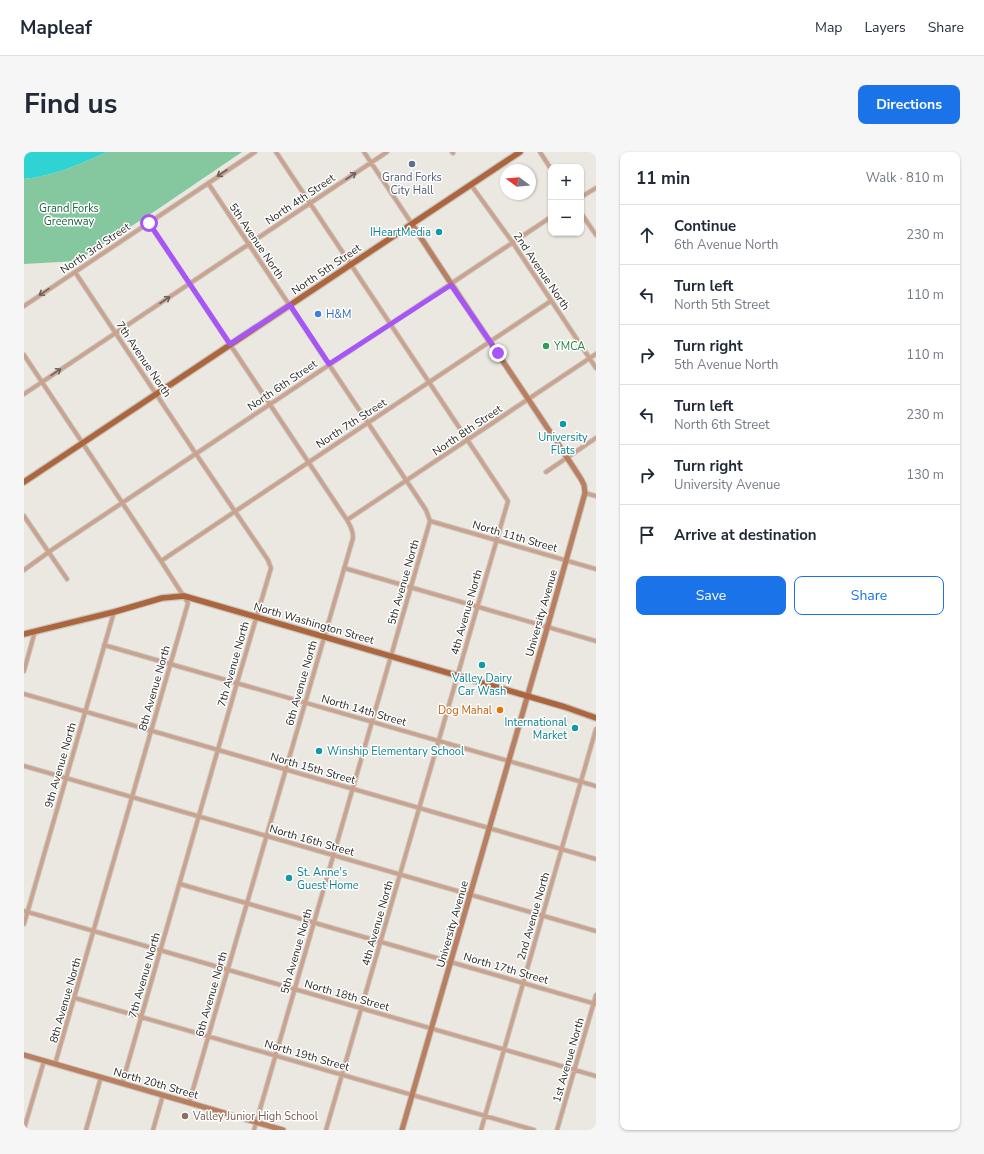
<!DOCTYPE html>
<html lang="en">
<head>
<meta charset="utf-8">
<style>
  :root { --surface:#fff; --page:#f6f6f7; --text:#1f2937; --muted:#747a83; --line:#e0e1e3; --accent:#1a73e8 }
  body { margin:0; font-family:"Nunito Sans",sans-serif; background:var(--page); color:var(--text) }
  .controls { position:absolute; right:12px; top:12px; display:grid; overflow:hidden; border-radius:8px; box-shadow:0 1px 3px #0004 }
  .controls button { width:36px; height:36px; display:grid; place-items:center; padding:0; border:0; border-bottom:1px solid var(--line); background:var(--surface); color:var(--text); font:20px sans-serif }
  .compass { position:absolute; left:476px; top:12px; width:36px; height:36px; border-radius:50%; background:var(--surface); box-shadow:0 1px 3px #0004; rotate:286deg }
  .stop { position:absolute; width:12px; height:12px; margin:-9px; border:3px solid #a855f7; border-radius:50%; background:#fff }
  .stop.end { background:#a855f7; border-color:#fff; box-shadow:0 1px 4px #0008 }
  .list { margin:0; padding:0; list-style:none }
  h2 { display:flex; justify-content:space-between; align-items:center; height:52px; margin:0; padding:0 16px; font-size:17px }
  h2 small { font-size:13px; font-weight:400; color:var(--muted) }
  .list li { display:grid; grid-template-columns:26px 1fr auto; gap:12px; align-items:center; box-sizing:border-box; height:60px; padding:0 16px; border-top:1px solid var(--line) }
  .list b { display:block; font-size:15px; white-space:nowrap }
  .list p { margin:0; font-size:13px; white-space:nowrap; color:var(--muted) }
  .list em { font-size:13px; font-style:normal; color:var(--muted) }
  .actions { display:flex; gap:8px; padding:12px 16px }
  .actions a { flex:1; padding:9px 0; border:1px solid var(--accent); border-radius:8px; text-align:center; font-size:14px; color:var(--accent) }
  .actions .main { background:var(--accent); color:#fff }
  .icon { flex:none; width:22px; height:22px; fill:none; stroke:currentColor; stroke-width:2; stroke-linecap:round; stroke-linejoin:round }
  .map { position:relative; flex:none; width:572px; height:978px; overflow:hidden; border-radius:8px }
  header { display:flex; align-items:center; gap:24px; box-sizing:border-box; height:56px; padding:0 20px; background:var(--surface); border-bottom:1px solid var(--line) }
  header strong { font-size:19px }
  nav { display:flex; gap:22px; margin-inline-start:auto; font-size:14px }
  .intro { display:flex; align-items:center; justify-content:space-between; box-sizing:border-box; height:96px; padding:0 24px }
  h1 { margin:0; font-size:28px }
  .button { padding:10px 18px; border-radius:8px; background:var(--accent); color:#fff; font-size:14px; font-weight:700 }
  main { display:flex; gap:24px; padding:0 24px }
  aside { flex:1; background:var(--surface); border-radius:8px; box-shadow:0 1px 3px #0004 }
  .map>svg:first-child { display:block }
  .green { fill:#85c89f }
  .water { fill:#2fd3d4 }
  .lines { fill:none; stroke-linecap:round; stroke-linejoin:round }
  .street-casing { stroke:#c7c6bf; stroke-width:5.5 }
  .secondary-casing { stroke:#c7c6bf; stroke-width:7 }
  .primary-casing { stroke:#c7c6bf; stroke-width:8 }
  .street { stroke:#cba28d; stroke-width:3.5 }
  .secondary { stroke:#ba7f60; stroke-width:5 }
  .primary { stroke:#ad653d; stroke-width:5.5 }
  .oneway { stroke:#725f54 }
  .route { stroke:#a855f7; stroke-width:5 }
  .service-dot { fill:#5c6f8a; stroke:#fff; stroke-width:1.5 }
  .culture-dot { fill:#0f9aa8; stroke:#fff; stroke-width:1.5 }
  .shop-dot { fill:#3f7fe0; stroke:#fff; stroke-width:1.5 }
  .leisure-dot { fill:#2e9e5b; stroke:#fff; stroke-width:1.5 }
  .food-dot { fill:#e8710a; stroke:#fff; stroke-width:1.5 }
  .education-dot { fill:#8d6e63; stroke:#fff; stroke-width:1.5 }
  .labels { text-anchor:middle; stroke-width:3; stroke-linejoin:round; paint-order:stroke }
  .service-label { font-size:11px; fill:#4e5e75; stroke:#fff }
  .street-label { font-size:11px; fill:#2a2926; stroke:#fff }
  .park-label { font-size:11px; fill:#1a633f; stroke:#fff }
  .culture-label { font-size:11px; fill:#0d838f; stroke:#fff; text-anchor:end }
  .shop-label { font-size:11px; fill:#366cbe; stroke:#fff; text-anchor:start }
  .leisure-label { font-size:11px; fill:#27864d; stroke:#fff; text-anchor:start }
  .food-label { font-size:11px; fill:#c56008; stroke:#fff; text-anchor:end }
  .education-label { font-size:11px; fill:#785e54; stroke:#fff; text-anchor:start }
</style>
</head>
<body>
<header>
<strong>Mapleaf</strong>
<nav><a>Map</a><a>Layers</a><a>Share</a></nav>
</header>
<div class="intro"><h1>Find us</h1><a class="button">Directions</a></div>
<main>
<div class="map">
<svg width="572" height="978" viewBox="0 0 572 978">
  <rect width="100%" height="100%" fill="#eae8e0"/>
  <path class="green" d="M83,0H218L131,59L53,109L0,112V27C30,24 56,12 83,0Z"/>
  <path class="water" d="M0,0H83C56,12 30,24 0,27Z"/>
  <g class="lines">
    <g class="street-casing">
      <path id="street" d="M252,0L484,349L302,978
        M340,0L388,72
        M428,0L429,1
        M516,0L527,17
        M184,31L402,358L406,369L230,978
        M447,33L489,91L572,216
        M557,45L572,36
        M557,61L572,83
        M125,71L323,368C327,375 329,379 329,386L165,951
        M51,120L172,302L244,408L247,416L213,531L98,932
        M0,154L231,0
        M0,203L137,409L164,451L31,912
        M0,242L363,0
        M522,320L572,286
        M561,341L572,344
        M0,364L43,427
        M323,368L572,202
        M406,369L572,417
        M137,409L285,310L527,149
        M320,416L572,489
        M0,418L29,397C195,286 361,176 527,65
        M80,493L572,634
        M0,519L11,479
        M0,542L572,707
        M0,614L572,779
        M156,732L572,852
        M0,759L572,924
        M0,772L90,460
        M51,846L510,978
        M0,977L20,909
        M62,978L77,925
        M129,978L139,943
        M457,978L572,577
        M533,978L572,843"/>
    </g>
    <g class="secondary-casing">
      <path id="secondary" d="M0,903L259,978
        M378,978L522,480L561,341L560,333L557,327C501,241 443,157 388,72"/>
    </g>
    <g class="primary-casing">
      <path id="primary" d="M0,330L496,0
        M0,482L90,460L138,446L160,444L541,555L572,566"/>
    </g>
    <use href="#street" class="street"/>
    <use href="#secondary" class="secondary"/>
    <use href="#primary" class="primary"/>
  </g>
  <defs><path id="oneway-shaft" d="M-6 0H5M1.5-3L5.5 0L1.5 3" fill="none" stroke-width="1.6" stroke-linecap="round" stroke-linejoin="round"/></defs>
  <g class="oneway">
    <use href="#oneway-shaft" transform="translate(198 21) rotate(147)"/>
    <use href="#oneway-shaft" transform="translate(327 24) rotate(-34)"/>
    <use href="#oneway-shaft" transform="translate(20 140) rotate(146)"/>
    <use href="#oneway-shaft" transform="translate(141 148) rotate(-34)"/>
    <use href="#oneway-shaft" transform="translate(32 220) rotate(-34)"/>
  </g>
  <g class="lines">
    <path class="route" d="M125,71L206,192L266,153L305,212L427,133L474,201"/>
  </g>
  <circle class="service-dot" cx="388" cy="12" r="4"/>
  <g class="culture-dot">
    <circle cx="415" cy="80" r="4"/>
    <circle cx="539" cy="272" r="4"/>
    <circle cx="458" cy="513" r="4"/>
    <circle cx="551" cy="576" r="4"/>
    <circle cx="295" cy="599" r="4"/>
    <circle cx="265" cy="726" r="4"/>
  </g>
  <circle class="shop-dot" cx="294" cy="162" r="4"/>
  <circle class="leisure-dot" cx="522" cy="194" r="4"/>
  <circle class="food-dot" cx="476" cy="558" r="4"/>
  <circle class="education-dot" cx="161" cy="964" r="4"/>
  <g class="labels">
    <g class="service-label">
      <text x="388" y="29">Grand Forks<tspan x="388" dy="13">City Hall</tspan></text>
    </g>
    <g class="street-label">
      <text transform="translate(276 47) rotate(-34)" y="4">North 4th Street</text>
      <text transform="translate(233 89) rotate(56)" y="4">5th Avenue North</text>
      <text transform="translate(71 96) rotate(-34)" y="4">North 3rd Street</text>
      <text transform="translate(302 117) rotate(-34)" y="4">North 5th Street</text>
      <text transform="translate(518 119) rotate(56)" y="4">2nd Avenue North</text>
      <text transform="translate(120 207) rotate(56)" y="4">7th Avenue North</text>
      <text transform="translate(258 233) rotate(-34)" y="4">North 6th Street</text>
      <text transform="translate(327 271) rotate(-33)" y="4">North 7th Street</text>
      <text transform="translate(443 278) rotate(-34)" y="4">North 8th Street</text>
      <text transform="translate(491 384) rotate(16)" y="4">North 11th Street</text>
      <text transform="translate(379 430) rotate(-74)" y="4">5th Avenue North</text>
      <text transform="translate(442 460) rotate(-74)" y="4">4th Avenue North</text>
      <text transform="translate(517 461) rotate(-74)" y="4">University Avenue</text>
      <text transform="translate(290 471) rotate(16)" y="4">North Washington Street</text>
      <text transform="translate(209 512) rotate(-74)" y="4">7th Avenue North</text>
      <text transform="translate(277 531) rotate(-74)" y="4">6th Avenue North</text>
      <text transform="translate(130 536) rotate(-74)" y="4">8th Avenue North</text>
      <text transform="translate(340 558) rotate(16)" y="4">North 14th Street</text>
      <text transform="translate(36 613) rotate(-74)" y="4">9th Avenue North</text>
      <text transform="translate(289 616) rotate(16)" y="4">North 15th Street</text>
      <text transform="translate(288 688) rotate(16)" y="4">North 16th Street</text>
      <text transform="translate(509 764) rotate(-74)" y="4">2nd Avenue North</text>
      <text transform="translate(353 771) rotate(-74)" y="4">4th Avenue North</text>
      <text transform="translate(428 772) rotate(-74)" y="4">University Avenue</text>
      <text transform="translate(272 799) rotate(-74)" y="4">5th Avenue North</text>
      <text transform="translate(482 816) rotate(16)" y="4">North 17th Street</text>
      <text transform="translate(120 823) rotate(-74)" y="4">7th Avenue North</text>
      <text transform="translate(187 842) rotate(-74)" y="4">6th Avenue North</text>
      <text transform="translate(323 843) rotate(16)" y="4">North 18th Street</text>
      <text transform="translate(41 848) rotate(-74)" y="4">8th Avenue North</text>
      <text transform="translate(283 903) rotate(16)" y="4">North 19th Street</text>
      <text transform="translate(544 908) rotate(-74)" y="4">1st Avenue North</text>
      <text transform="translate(132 931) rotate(16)" y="4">North 20th Street</text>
    </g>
    <g class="park-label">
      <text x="45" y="60">Grand Forks<tspan x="45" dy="13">Greenway</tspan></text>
    </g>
    <g class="culture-label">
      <text x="407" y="84">IHeartMedia</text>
      <text x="539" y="289" text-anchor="middle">University<tspan x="539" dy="13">Flats</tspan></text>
      <text x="458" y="530" text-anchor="middle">Valley Dairy<tspan x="458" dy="13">Car Wash</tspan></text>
      <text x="543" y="574">International<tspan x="543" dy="13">Market</tspan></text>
      <text x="303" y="603" text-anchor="start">Winship Elementary School</text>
      <text x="273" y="724" text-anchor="start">St. Anne's<tspan x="273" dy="13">Guest Home</tspan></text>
    </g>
    <g class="shop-label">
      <text x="302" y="166">H&amp;M</text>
    </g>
    <g class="leisure-label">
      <text x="530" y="198">YMCA</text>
    </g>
    <g class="food-label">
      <text x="468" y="562">Dog Mahal</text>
    </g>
    <g class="education-label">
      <text x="169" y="968">Valley Junior High School</text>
    </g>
  </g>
</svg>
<div class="controls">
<button>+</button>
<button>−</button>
</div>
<svg class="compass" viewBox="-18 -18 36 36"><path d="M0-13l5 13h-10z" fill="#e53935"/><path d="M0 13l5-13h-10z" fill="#747a83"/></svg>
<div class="stop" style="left:125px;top:71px"></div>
<div class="stop end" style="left:474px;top:201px"></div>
</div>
<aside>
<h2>11 min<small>Walk · 810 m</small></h2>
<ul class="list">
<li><svg class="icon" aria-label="ahead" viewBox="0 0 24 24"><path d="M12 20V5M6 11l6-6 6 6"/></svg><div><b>Continue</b><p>6th Avenue North</p></div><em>230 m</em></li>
<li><svg class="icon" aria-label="left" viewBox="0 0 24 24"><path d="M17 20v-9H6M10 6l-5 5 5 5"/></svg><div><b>Turn left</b><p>North 5th Street</p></div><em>110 m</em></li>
<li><svg class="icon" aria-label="right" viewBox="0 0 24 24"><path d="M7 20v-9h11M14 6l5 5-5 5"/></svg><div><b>Turn right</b><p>5th Avenue North</p></div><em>110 m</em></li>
<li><svg class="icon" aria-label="left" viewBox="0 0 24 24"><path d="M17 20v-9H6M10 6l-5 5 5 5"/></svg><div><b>Turn left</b><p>North 6th Street</p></div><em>230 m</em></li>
<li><svg class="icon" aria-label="right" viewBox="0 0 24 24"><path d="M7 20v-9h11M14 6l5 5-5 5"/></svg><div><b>Turn right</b><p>University Avenue</p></div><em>130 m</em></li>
<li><svg class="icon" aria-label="arrive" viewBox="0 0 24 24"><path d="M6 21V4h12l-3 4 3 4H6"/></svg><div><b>Arrive at destination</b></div></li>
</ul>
<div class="actions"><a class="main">Save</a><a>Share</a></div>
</aside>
</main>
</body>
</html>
